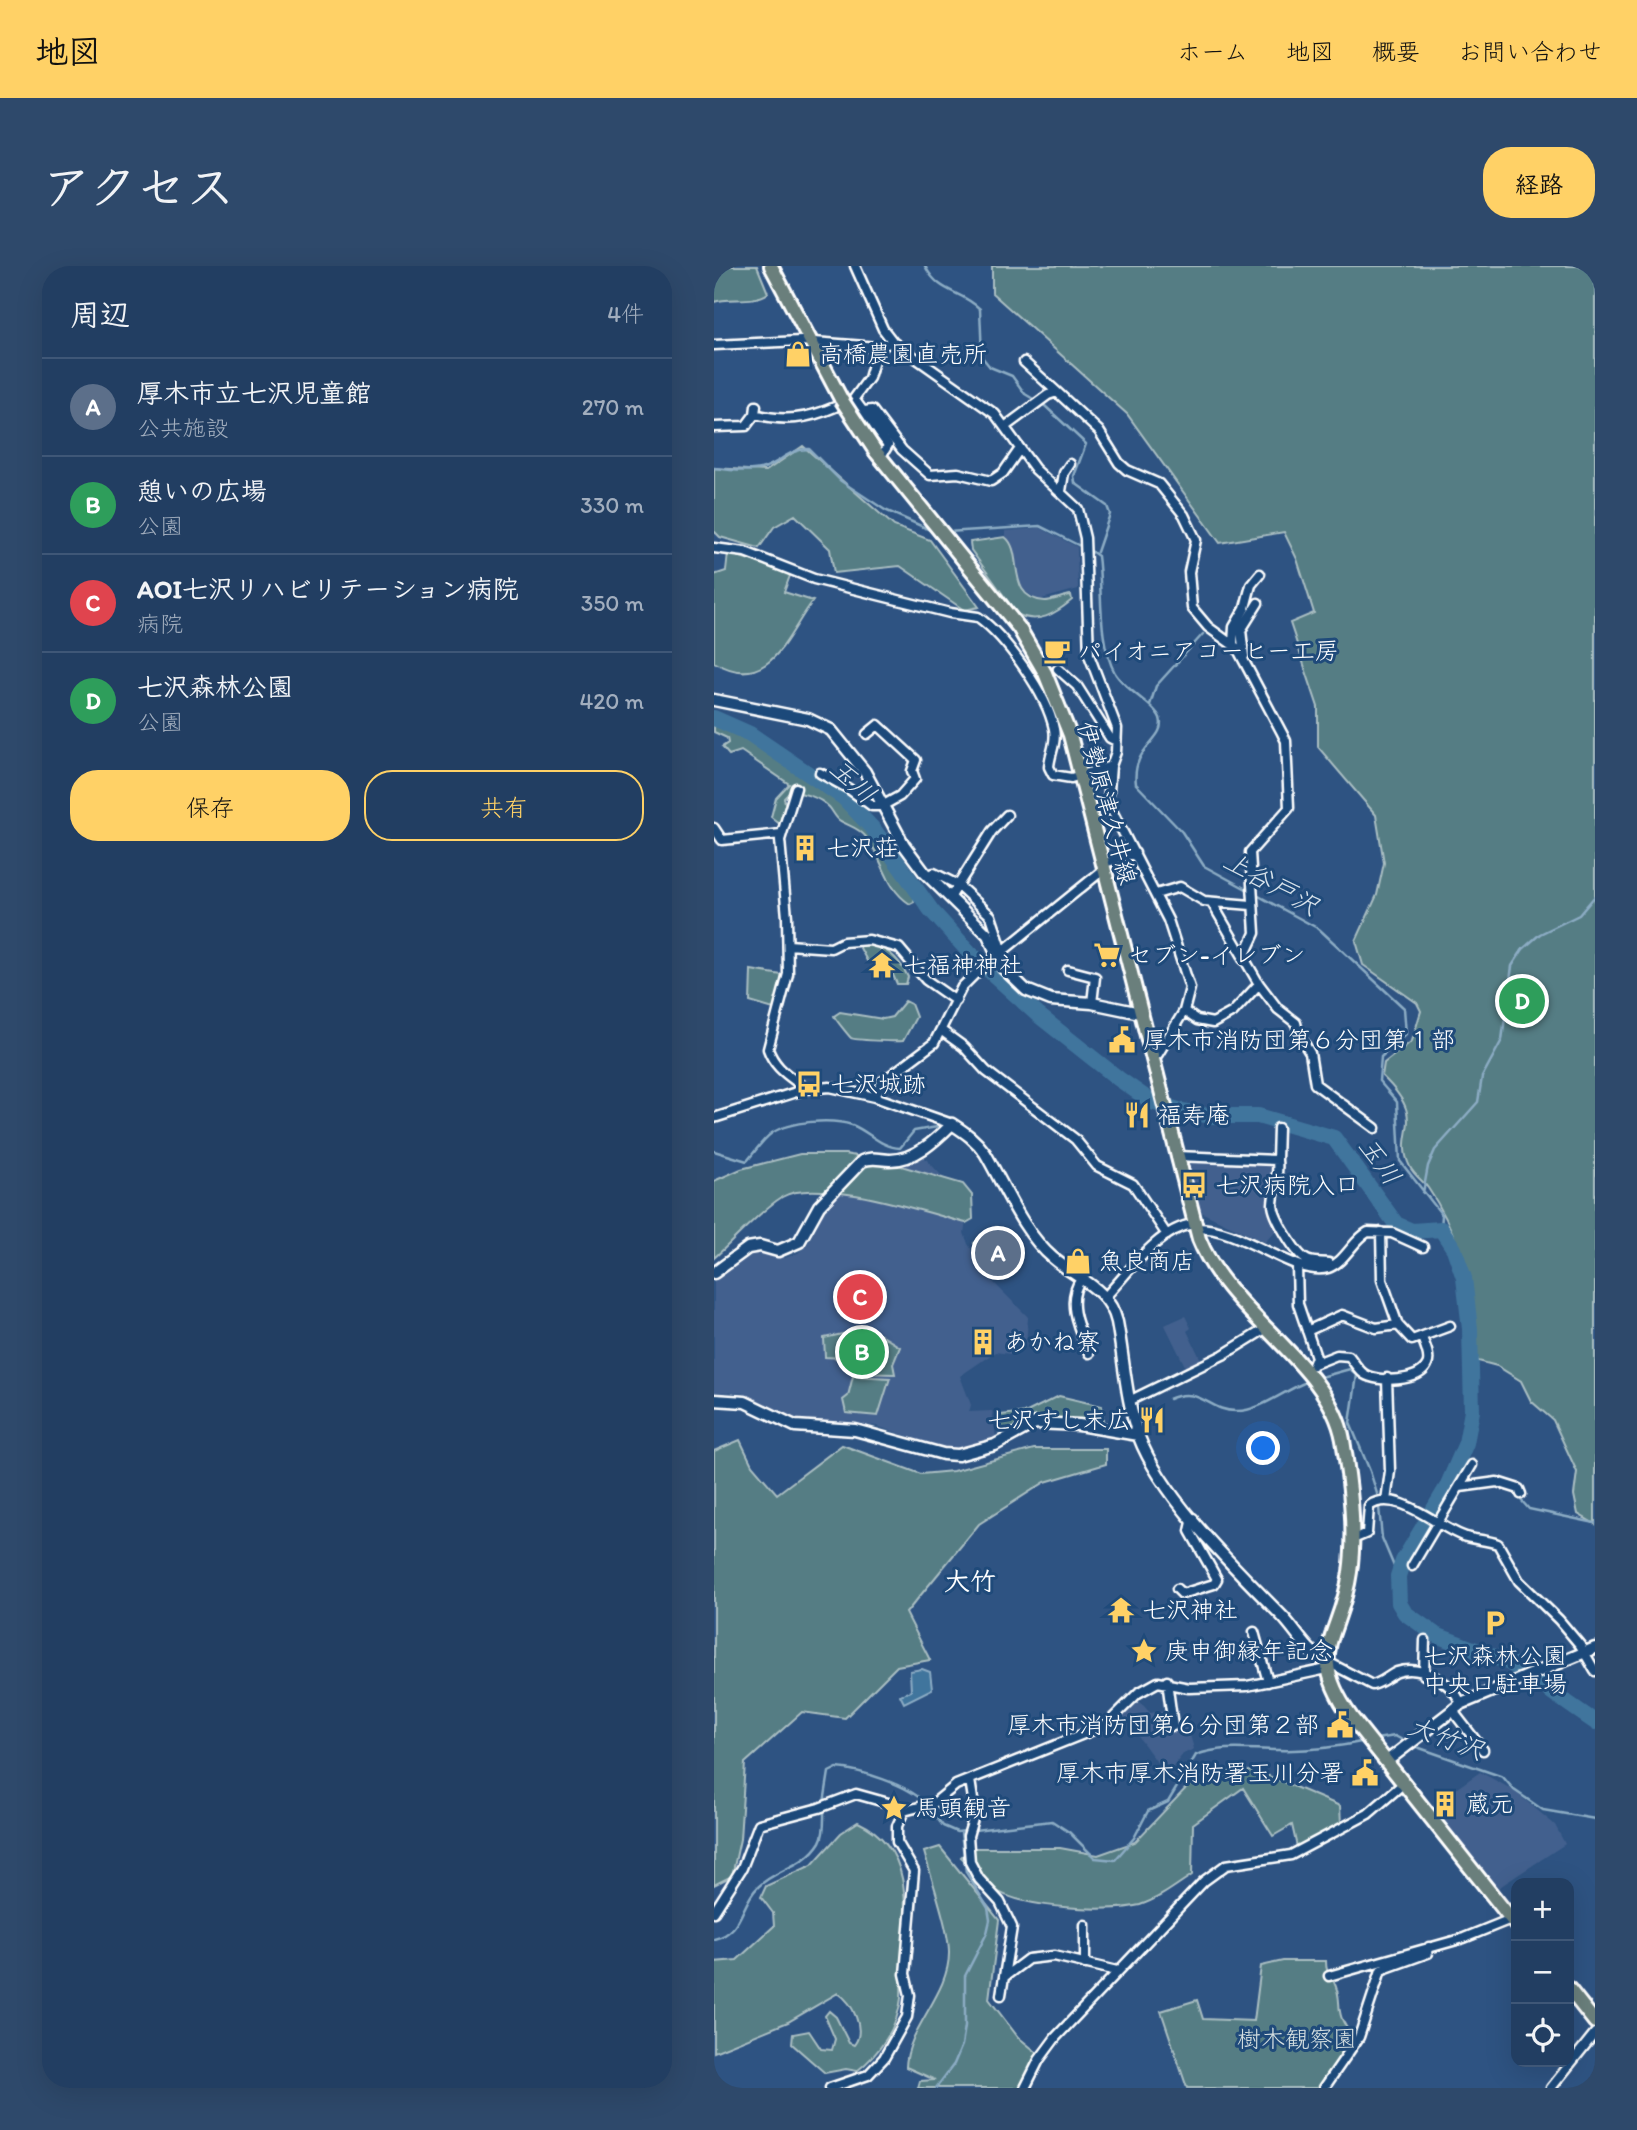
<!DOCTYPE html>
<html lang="ja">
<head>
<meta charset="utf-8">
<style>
  :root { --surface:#223e62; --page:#2e496b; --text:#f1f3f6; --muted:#a2aebe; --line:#3f5777; --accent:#ffd166 }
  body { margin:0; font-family:Itim,"Klee One",sans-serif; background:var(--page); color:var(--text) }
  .controls { position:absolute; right:21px; bottom:21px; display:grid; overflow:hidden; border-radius:14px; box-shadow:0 7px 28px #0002 }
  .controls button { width:63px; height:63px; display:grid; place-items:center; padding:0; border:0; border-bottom:2px solid var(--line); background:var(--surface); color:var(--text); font:35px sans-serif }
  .you { position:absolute; left:550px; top:1183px; width:24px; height:24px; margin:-18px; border:5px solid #fff; border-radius:50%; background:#1a73e8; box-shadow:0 0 0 10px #1a73e833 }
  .badge { display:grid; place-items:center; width:46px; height:46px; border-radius:50%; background:var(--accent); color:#fff; font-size:23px; font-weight:700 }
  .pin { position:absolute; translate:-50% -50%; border:4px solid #fff; box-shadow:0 2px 7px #0006 }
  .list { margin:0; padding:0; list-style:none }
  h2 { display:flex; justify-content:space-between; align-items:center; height:91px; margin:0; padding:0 28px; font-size:30px }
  h2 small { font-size:23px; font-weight:400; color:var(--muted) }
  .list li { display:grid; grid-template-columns:46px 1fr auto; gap:21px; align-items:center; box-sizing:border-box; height:98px; padding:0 28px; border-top:2px solid var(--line) }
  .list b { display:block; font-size:26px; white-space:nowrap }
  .list p { margin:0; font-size:23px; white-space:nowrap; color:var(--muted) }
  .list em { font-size:23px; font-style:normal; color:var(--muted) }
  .actions { display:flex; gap:14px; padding:21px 28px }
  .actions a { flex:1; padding:16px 0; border:2px solid var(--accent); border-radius:28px; text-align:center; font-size:24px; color:var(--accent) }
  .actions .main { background:var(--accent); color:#111 }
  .icon { flex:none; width:38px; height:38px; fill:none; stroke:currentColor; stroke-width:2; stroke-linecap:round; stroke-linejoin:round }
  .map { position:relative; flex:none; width:881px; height:1822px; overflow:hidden; border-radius:28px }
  header { display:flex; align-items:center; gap:42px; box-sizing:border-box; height:98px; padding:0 35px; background:var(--accent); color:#111 }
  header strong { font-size:33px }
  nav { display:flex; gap:38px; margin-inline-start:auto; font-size:24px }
  .intro { display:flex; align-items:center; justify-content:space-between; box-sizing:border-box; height:168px; padding:0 42px }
  h1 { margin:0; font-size:49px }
  .button { padding:18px 32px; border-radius:28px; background:var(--accent); color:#111; font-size:24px; font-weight:700 }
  main { display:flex; gap:42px; padding:0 42px }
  aside { flex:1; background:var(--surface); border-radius:28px; box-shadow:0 7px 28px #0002 }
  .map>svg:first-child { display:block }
  .built { fill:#43618e }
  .green { fill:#557d84; stroke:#aabec2; stroke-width:2 }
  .water { fill:#40759d; stroke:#8cacc4; stroke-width:2 }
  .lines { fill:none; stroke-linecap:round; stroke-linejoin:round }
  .stream { stroke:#8cacc4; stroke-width:2.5 }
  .river { stroke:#40759d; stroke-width:16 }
  .minor-casing { stroke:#fff; stroke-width:13 }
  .tertiary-casing { stroke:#fff; stroke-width:15 }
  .primary-casing { stroke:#fff; stroke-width:18 }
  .minor { stroke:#1f4a7a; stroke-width:8 }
  .tertiary { stroke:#1f4a7a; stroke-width:10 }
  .primary { stroke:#6b7f7c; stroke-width:12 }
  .primary-bridge-casing { stroke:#fff; stroke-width:18; stroke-linecap:butt }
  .primary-bridge { stroke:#6b7f7c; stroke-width:12 }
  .labels { text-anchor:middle; stroke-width:6; stroke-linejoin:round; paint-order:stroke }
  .poi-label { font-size:24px; fill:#fff; stroke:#1f4a7a; text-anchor:start }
  .street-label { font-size:24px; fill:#fff; stroke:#1f4a7a }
  .park-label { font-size:24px; fill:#d4dee0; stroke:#1f4a7a }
  .water-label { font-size:26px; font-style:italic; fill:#d9e3eb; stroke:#1f4a7a }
  .neighbourhood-label { font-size:26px; font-weight:bold; fill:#fff; stroke:#1f4a7a }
</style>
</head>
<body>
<header>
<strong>地図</strong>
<nav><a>ホーム</a><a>地図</a><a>概要</a><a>お問い合わせ</a></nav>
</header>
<div class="intro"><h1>アクセス</h1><a class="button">経路</a></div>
<main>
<aside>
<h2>周辺<small>4件</small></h2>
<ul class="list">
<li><span class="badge" style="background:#5c6f8a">A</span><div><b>厚木市立七沢児童館</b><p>公共施設</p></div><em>270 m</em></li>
<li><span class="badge" style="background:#2e9e5b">B</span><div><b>憩いの広場</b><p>公園</p></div><em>330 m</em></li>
<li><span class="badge" style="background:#e0444e">C</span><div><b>AOI七沢リハビリテーション病院</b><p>病院</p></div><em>350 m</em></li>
<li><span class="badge" style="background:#2e9e5b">D</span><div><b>七沢森林公園</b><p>公園</p></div><em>420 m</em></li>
</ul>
<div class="actions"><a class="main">保存</a><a>共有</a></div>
</aside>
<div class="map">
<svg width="881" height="1822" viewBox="0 0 881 1822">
  <rect width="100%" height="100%" fill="#2e5382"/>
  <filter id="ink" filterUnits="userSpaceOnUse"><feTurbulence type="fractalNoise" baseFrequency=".0143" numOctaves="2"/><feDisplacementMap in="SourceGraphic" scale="14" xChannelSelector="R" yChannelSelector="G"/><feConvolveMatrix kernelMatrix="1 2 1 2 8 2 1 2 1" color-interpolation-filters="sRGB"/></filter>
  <g filter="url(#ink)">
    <path class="built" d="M326,262L363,281L364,323L324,334L308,323L299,303L291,265Z
      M209,890L244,927L252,954L250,967L254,978L280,1017L314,1051L312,1080L296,1088L281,1086L246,1110L257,1139L255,1146L278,1145L282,1173L234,1183L162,1160L79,1153L28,1127L0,1126V1016L28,993L40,987L71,992L84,987L93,979L110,945L141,912Z
      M472,894L558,896L561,899L558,925L565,961L551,976L487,946Z
      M471,1050L477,1062L473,1065L488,1096L473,1104L451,1059Z
      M422,1431L436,1447L453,1445L459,1463L474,1462L480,1483L469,1488L455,1506H450L407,1447Z
      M766,1506L799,1524L841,1559L851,1578L781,1624L716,1541Z"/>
    <path class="green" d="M0,0H43L54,27C41,37 16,31 0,36Z
      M278,0H881V1258L864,1248L860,1229L863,1206L839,1154L817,1135L807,1115L783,1100L764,1095C752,1061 758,1024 747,989C739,966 728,942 714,922C709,915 700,909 696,901C678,864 717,857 668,810L670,797L698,775L707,745L703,737L649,699L642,675L663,629L670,597L662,549L604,481V441L576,357L600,347L583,293L570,266L506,277L413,148L278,27Z
      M89,180L180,260L216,274L265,341L250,344L186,300L120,307L116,283L81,249L60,261L45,282L6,271L0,265V202L52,205Z
      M291,271C311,286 290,332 331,335C338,335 349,330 357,329L358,334C341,348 324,359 303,348L257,284L256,276Z
      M14,287L77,307L70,326L99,335C73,368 56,429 0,396V309L12,305Z
      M0,458C35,462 60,493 90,508L100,506L128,527V536L133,545L154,562L201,629L200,636L196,638C170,621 170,593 152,571C144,561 134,560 125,554C121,551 118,544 115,541C105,531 89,526 75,527L70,532L72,541L68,560L57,551L62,532L75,518L27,485L15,489L8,481L14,477L13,472L0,466Z
      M147,677C170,679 184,690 194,711L192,718H183L176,702L153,695L145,680Z
      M37,704L68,709L63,744L36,736Z
      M191,735L197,738L202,751L189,775C183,776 140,774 137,772C135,770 121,753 120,750L126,746L169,753L178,751Z
      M86,888H131L170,895L249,918L258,929L259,953L252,957C214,947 101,910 68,931C44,946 22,973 0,992V915L27,903Z
      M282,961L290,965L304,987L293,995L279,974L264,984L260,977Z
      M142,1065L165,1068L186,1081L179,1098L181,1108L136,1107L130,1092L111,1091L110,1072Z
      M139,1110L176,1112L164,1150L132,1147L129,1134L134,1130Z
      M345,1130L388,1140L389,1156L325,1151L314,1154L289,1170L283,1153L287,1149L313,1146Z
      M26,1174L38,1199L63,1228L128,1179L207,1208L239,1205L320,1183H392V1198L331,1216L265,1258L192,1347L216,1394L183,1400L131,1452L88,1446L31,1497L26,1573L18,1610L0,1619V1185Z
      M543,1505L626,1540L627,1558L583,1581L578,1559L559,1570L529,1522L479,1558L478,1609C461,1620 445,1633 426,1639C393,1647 305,1642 278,1622C266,1613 257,1601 247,1591L256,1582H346L384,1589L421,1576L474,1520L497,1506Z
      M144,1556C198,1581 193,1638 188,1689C186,1703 188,1718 187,1732C184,1761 165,1788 143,1805L132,1803L111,1807L78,1778L79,1768L95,1765L107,1783L118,1784L121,1773L111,1750L115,1745L122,1751L135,1777L140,1779C152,1764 139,1737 124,1727L74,1756L0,1786V1696L23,1694L60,1660L59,1647L47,1631L52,1620L98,1599L127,1567Z
      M226,1581L285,1654L275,1733L304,1771L326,1789L309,1822H204L206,1815L221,1814L192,1801C193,1762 236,1727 235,1686C235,1664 217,1611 210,1586Z
      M569,1695H612C612,1707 615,1707 620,1716C631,1738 617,1744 639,1770L607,1822H473L447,1745L483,1734L489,1753L540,1755L547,1700Z"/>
    <path class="water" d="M208,1403L216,1406L218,1423L190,1437L186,1429L197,1425L196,1405Z"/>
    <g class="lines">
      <path class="stream" d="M211,0C226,29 246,23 266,43L268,91L276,101L298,110L311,128L331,140L372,178L360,210L361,217L393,240L396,248L383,286
        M0,202C14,204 36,207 50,202C68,196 74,183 95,183L127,215L171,244L223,267
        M233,266L326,260L368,281
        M374,283L384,290C389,326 383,374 401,407C411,424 442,440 446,452C453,474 417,480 422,518L468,566L490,600L536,625
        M436,439L442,420L489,368
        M541,628L605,663L690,742L692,768L667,791L665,815L683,836L686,895L728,949L727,963
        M0,885L33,895C41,886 48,874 58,867C76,855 118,852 138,859C154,865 168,882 186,882L200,865L229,860
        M709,927L714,900L721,884L764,836L768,811L788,774L798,700L809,683L826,668L865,649L881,630
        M607,1111L636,1103L643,1109L636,1157L656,1205L664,1231L668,1272L684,1310
        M455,1133C487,1119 494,1146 523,1145C545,1145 570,1125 590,1117
        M732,1223L737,1225
        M797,1223L815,1243L881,1257
        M748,1226L777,1221
        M662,1473L681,1470L692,1476
        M697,1479L789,1511L800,1524L829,1544L881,1553
        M110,1537L115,1506L123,1502C147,1504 194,1519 210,1536
        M215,1541L229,1560L243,1566L338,1555L355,1566L381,1592L401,1594L420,1572L434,1545L454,1536L482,1489C510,1479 535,1484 564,1484C592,1485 624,1481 652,1475
        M0,1673C30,1666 26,1638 44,1621C63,1602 91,1601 106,1576C111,1568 110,1553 110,1544
        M222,1822L240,1798L248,1779L251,1760V1710L273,1667L276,1654L274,1642L252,1606L247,1566"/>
      <path class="river" d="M0,452L36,468L130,532L160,564L217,644L256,687L323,748L405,813L438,836L464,844L496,850H544L620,872L682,958L698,965L727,963L740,983L750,1012L756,1063L758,1145L752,1177L733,1221L689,1295L684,1310L685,1337L691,1347L722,1369L796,1397L881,1456"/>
      <g class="minor-casing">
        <path id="minor" d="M0,79L87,75L164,81L179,76
          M310,96L343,126
          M140,133L174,179L166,192
          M139,134L155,112L164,81
          M151,145L158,144L188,184L216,209L244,207L277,215L289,207L305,184
          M41,148C71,156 93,153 121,141
          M292,160L334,129L343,126L385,165L405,197L413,204L445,218L470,249L482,274L475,306L478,342L494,361L523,382L568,467L572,475L575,542L536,586L541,667L529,693
          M0,161L32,160L41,148L42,140
          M347,225L350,207L356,198
          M0,282L31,286L100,313L236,347L264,351C292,371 333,428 340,463C343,477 336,487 335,501L339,509L357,512L397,500L402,486L403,462L375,389L371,272L364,243L321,203L281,148L179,76L169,63L141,0
          M519,378L520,361L531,342L537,319L546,308
          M530,390L527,364L544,337
          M344,403L363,420L396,472L402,475
          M397,500L394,537L454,654L476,722L470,745L444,788L438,793
          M106,507L135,523L158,540H168L186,530L201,513L198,505L202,494L164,459L153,468
          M82,522L66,574L73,651L74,708L54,783C61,803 76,810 92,823
          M0,562L8,574L67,568
          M388,598L421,587
          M213,609L220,607L244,619L277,650L290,689
          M442,628L466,621L490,635L537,639
          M236,632L278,565L293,549
          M498,637L545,718L564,743L582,757L585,769L596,787L601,818L661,862
          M74,679L117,682L129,676L155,674L185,682L212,714L242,735
          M354,704L381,711L378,737
          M470,745L483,754L499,757L519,746L545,718
          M228,765L250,781L272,805L361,873L383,900L419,918L453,969
          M161,831L168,816L220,777L248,721L263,706L389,604
          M0,852L92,823L116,821L161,831L238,858
          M462,890L563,894C565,910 560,923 559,938C559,950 582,989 593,994C599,997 608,996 615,997L617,1000
          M563,894L564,862
          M481,962C527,960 582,1012 614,1002C631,996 639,974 654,966L678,967L709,981
          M667,966L668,1014L684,1059
          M583,1001L584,1038L602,1091L599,1099
          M367,1013C351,1036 365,1063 375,1087
          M391,1031C415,1006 444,963 479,958
          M593,1065L628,1049L662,1062L684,1059L698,1074L736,1060
          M600,1098L623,1089L635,1090C639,1095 644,1104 650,1108C664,1117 705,1116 713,1099C717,1092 711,1079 708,1072
          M417,1134L509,1089L551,1063
          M746,1221L783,1216L805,1223L807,1228
          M672,1235L676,1205L673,1112
          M639,1273L653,1267L655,1240C683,1220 726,1264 752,1271C763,1274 773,1274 784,1278L805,1315L845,1354L866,1379L881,1405
          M698,1300L758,1199
          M463,1323L468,1328L500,1318L503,1313L476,1265L479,1252
          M540,1366L554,1416
          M612,1395L658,1419C668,1417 674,1410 683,1406C706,1398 739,1416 747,1438
          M710,1409L711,1374
          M453,1415L459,1460
          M738,1444L769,1484
          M256,1514L261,1546L254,1570L256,1596L265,1613L286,1636L298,1661L287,1729
          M0,1646L28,1602L45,1558L105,1542L142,1528L185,1540L190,1545L220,1537L242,1519L392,1459L424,1427L444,1416L475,1422L533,1420L613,1403
          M371,1698V1659
          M615,1710L750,1672L797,1653
          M290,1711L314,1693L340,1690L403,1705
          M116,1822L154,1809L170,1792L193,1751L196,1729L191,1708L200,1605L183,1576V1560L190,1545
          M311,1822L325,1794L342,1771L490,1615L512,1599L577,1589L654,1548L690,1517
          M610,1822L645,1771L667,1704L714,1687L715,1681
          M837,1822L881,1767"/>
      </g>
      <g class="tertiary-casing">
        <path id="tertiary" d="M0,434L94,453L117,464L151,506L190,579L210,606L274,669L289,702L312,724L337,734L378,737L426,747
          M0,1007L34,982L46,980L64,985L85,976L105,940L148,895C158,890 166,894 176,894C201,894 222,874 238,858C252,867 262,874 271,887C291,921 309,967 339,992C363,1013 395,1022 403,1056C410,1093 412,1136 425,1171C448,1232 522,1303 568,1350C582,1364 593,1387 612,1395
          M0,1134L31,1136L81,1160L141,1164L229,1188L244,1189L281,1179L321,1157L365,1159L424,1169
          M673,1495L747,1438L881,1382"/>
      </g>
      <g class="primary-casing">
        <path id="primary" d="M57,0L127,133
          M162,186L305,362L331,407L356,469L485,973C515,1049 615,1097 629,1174C636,1217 642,1263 636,1306C627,1373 590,1384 637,1451L802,1659
          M855,1723L881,1756"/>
      </g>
      <use href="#minor" class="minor"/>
      <use href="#tertiary" class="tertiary"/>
      <use href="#primary" class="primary"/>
      <g class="primary-bridge-casing">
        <path id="primary-bridge" d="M127,133L162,186"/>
      </g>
      <use href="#primary-bridge" class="primary-bridge"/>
    </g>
  </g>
  <defs>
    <g id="shop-bare" transform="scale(2.1)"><path d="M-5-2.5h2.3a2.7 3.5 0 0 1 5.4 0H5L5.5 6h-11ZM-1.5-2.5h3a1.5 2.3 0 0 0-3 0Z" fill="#ffd166" stroke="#1f4a7a" stroke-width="2.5" paint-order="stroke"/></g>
    <g id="cafe-bare" transform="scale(2.1)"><path d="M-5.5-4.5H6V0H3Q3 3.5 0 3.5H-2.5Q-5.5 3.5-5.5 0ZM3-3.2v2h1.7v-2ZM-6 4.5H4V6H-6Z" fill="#ffd166" stroke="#1f4a7a" stroke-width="2.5" paint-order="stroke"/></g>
    <g id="building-bare" transform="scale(2.1)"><path d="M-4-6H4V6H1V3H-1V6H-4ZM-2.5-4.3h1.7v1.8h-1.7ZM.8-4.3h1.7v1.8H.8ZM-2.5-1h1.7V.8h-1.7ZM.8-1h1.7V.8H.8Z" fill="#ffd166" stroke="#1f4a7a" stroke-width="2.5" paint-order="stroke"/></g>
    <g id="supermarket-bare" transform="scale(2.1)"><path d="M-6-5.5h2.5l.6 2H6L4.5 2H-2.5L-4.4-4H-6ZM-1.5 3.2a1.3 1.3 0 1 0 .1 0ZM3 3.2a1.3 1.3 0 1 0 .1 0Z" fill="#ffd166" stroke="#1f4a7a" stroke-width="2.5" paint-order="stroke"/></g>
    <g id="temple-bare" transform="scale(2.1)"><path d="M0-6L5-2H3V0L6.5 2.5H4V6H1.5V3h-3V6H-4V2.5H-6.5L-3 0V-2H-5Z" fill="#ffd166" stroke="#1f4a7a" stroke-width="2.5" paint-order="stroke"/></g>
    <g id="civic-bare" transform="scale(2.1)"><path d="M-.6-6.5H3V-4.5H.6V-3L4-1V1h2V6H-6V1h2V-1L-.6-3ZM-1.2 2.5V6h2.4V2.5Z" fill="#ffd166" stroke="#1f4a7a" stroke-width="2.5" paint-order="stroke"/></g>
    <g id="bus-bare" transform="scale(2.1)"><path d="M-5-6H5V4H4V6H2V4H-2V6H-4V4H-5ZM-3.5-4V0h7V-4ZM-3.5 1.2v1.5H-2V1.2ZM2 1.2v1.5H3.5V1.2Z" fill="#ffd166" stroke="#1f4a7a" stroke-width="2.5" paint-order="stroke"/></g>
    <g id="restaurant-bare" transform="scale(2.1)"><path d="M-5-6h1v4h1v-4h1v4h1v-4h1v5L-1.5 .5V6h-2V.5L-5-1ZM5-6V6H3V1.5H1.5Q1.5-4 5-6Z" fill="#ffd166" stroke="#1f4a7a" stroke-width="2.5" paint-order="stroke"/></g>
    <g id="parking-bare" transform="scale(2.1)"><path d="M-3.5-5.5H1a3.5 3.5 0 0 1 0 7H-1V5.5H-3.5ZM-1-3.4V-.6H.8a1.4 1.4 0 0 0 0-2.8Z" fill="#ffd166" stroke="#1f4a7a" stroke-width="2.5" paint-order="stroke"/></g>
    <g id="sight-bare" transform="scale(2.1)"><path d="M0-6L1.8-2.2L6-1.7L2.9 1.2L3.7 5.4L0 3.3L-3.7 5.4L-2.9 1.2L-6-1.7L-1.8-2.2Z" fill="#ffd166" stroke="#1f4a7a" stroke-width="2.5" paint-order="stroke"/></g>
  </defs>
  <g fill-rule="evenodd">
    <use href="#shop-bare" x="84" y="88"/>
    <use href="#cafe-bare" x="343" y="385"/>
    <use href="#building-bare" x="91" y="582"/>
    <use href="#supermarket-bare" x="393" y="689"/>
    <use href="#temple-bare" x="168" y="699"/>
    <use href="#civic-bare" x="408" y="774"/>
    <use href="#bus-bare" x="95" y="818"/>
    <use href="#restaurant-bare" x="423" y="849"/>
    <use href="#bus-bare" x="480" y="919"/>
    <use href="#shop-bare" x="364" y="995"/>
    <use href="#building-bare" x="269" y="1076"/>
    <use href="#restaurant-bare" x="438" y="1154"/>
    <use href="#temple-bare" x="407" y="1344"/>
    <use href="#parking-bare" x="781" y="1357"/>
    <use href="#sight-bare" x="430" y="1385"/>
    <use href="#civic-bare" x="626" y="1459"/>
    <use href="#civic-bare" x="651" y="1507"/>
    <use href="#building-bare" x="731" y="1538"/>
    <use href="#sight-bare" x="180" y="1542"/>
  </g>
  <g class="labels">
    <g class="poi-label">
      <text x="105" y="96">高橋農園直売所</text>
      <text x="364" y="393">パイオニアコーヒー工房</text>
      <text x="112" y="590">七沢荘</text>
      <text x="414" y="697">セブン-イレブン</text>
      <text x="189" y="707">七福神神社</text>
      <text x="429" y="782">厚木市消防団第６分団第１部</text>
      <text x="116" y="826">七沢城跡</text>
      <text x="444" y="857">福寿庵</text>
      <text x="501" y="927">七沢病院入口</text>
      <text x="385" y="1003">魚良商店</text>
      <text x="290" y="1084">あかね寮</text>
      <text x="417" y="1162" text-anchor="end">七沢すし末広</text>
      <text x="428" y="1352">七沢神社</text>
      <text x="451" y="1393">庚申御縁年記念</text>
      <text x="781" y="1398" text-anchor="middle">七沢森林公園<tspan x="781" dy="28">中央口駐車場</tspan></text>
      <text x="605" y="1467" text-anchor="end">厚木市消防団第６分団第２部</text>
      <text x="630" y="1515" text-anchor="end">厚木市厚木消防署玉川分署</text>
      <text x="752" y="1546">蔵元</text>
      <text x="201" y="1550">馬頭観音</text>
    </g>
    <g class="street-label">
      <text transform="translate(393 537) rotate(75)" y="8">伊勢原津久井線</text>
    </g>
    <g class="park-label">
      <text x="583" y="1781">樹木観察園</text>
    </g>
    <g class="water-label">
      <text transform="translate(139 515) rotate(42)" y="9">玉川</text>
      <text transform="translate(557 617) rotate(29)" y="9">上谷戸沢</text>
      <text transform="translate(666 895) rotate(54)" y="9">玉川</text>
      <text transform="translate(732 1472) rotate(20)" y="9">大竹沢</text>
    </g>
    <g class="neighbourhood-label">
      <text x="256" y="1324">大竹</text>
    </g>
  </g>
</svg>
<div class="controls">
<button>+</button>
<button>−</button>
<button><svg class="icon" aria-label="locate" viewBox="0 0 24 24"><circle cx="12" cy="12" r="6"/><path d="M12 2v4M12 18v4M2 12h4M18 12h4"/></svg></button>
</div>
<div class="you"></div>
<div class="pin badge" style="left:284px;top:987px;background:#5c6f8a">A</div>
<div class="pin badge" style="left:148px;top:1086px;background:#2e9e5b">B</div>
<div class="pin badge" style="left:146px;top:1031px;background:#e0444e">C</div>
<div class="pin badge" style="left:808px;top:735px;background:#2e9e5b">D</div>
</div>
</main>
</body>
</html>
